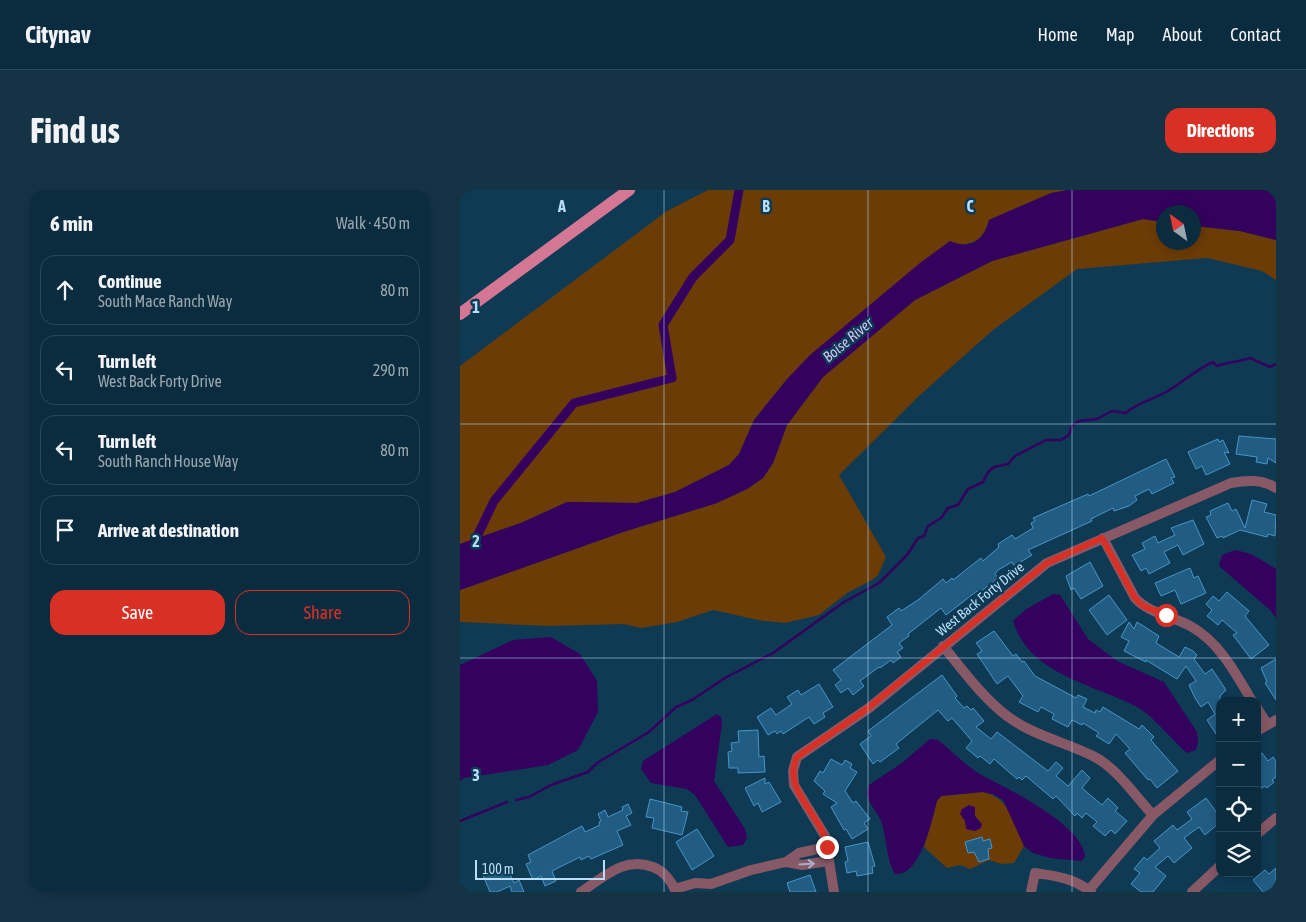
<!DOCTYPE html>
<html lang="en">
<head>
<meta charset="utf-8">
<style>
  :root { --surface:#0b2c3f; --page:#143446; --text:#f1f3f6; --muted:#9aa7b0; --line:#2b4859; --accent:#d93025 }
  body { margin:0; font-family:"Asap Condensed",sans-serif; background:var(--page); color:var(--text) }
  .controls { position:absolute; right:15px; bottom:15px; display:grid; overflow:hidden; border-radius:10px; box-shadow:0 2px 12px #0003 }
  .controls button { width:45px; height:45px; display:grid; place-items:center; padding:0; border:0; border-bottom:1px solid var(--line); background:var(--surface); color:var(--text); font:25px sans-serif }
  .compass { position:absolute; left:696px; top:15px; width:45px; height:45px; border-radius:50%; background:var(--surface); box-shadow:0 2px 12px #0003; rotate:327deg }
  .scale { position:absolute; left:15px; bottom:12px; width:130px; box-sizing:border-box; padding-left:5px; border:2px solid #b9def9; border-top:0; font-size:14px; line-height:18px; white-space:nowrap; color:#b9def9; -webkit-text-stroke:4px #0f3a54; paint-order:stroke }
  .stop { position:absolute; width:15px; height:15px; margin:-11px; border:4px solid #d93025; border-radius:50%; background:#fff }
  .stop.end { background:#d93025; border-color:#fff; box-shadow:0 1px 5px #0008 }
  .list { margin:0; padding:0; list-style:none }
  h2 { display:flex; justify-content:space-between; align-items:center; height:65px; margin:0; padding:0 20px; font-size:21px }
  h2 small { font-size:16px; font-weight:400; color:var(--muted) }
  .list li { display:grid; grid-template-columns:32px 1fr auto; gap:15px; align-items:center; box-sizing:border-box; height:70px; margin:0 10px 10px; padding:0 10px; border:1px solid var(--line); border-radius:15px }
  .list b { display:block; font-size:19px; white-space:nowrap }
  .list p { margin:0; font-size:16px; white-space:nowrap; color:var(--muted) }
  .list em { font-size:16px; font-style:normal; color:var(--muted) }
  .actions { display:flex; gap:10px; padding:15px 20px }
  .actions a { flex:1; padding:11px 0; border:1px solid var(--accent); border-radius:15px; text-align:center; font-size:18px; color:var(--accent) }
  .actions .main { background:var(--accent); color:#fff }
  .icon { flex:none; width:28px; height:28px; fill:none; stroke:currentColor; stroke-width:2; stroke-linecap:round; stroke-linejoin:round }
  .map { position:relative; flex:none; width:816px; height:702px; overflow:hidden; border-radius:15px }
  header { display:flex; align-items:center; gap:30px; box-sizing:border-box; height:70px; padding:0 25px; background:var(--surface); border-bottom:1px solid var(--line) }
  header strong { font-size:24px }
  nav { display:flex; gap:28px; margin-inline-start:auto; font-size:18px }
  .intro { display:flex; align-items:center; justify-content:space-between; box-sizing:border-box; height:120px; padding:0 30px }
  h1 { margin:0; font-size:35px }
  .button { padding:12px 22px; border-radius:15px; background:var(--accent); color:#fff; font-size:18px; font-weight:700 }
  main { display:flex; gap:30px; padding:0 30px }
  aside { flex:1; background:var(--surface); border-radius:15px; box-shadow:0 2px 12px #0003 }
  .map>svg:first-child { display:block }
  .green { fill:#6c3c06 }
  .water { fill:#34015e }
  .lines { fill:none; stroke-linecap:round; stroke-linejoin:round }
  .stream { stroke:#34015e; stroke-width:2.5 }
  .canal { stroke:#34015e; stroke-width:9 }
  .building { fill:#215d83; stroke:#4795c9 }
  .minor { stroke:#875866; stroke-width:10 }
  .primary { stroke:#d47794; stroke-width:12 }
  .oneway { stroke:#a8afc6 }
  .route { stroke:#d93025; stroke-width:6 }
  .grid { fill:none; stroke:#b9def9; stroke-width:1; stroke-opacity:0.55 }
  .labels { text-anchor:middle; stroke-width:5; stroke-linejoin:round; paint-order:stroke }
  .street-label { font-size:14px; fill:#b9def9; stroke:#0f3a54 }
  .water-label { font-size:15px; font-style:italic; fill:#d2c2f2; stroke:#0f3a54 }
  .grid-label { font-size:16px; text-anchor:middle; font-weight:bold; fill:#b9def9; stroke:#0f3a54; stroke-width:5; stroke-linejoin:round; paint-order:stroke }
</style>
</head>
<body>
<header>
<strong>Citynav</strong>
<nav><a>Home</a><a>Map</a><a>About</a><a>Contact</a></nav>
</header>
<div class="intro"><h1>Find us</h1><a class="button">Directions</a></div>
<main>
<aside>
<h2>6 min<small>Walk · 450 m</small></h2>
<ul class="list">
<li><svg class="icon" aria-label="ahead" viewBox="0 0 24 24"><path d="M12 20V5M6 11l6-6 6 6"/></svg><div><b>Continue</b><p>South Mace Ranch Way</p></div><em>80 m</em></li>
<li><svg class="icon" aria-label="left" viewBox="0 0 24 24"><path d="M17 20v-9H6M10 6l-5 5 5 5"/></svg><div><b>Turn left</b><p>West Back Forty Drive</p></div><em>290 m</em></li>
<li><svg class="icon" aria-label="left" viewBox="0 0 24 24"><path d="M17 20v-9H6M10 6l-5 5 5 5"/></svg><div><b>Turn left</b><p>South Ranch House Way</p></div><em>80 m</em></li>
<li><svg class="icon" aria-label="arrive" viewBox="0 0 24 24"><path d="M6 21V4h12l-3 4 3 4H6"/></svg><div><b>Arrive at destination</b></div></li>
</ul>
<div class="actions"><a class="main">Save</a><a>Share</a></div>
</aside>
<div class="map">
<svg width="816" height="702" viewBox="0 0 816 702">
  <rect width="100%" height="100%" fill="#0f3a54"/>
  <path class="green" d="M248,0H608L591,3L529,30C525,47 516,54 498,55L328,188L294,230L279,264L269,275L215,302L177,313L107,312L61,333L0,354V176L207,21Z
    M683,29L703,32L704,52H734V36L780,41L816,50V90L802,81L747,68L617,79L533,140L461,204L379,285L426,367L418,385L412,390L387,403L359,425L325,433L298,430L253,420L217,432L181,438L164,434L89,436L0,432V400L163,342L257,313L287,299L303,288L313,273L327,235L363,187L455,110L532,71Z
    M522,602C550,607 554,633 564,656L554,673L541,674L529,670L510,679L500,675L487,678L464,657L477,611L481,606Z"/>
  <path class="water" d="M608,0H816V50L780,41L734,36V22H704L703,32L683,29L532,71L455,110L363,187L327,235L313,273L303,288L287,299L257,313L163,342L0,400V354L61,333L107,312L177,313L215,302L269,275L279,264L294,230L328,188L350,165L460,73L490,51C510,60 524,51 529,30L591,3Z
    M775,360L791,364L816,379V428L810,420L759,376L762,365Z
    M593,404L600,405L628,449L657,471L704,492L737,542L738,553L736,560L727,563C714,552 691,524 677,517C634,494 569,485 553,431L565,420Z
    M91,447L120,464L137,491L138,522L118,560L88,575L4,588L0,591V475L53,450Z
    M257,524L261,527L262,533L254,591L285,639L287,648L283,655L268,657L235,605L227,599L191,593L181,579L183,571Z
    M470,549L478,550C492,561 507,577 523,586C549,599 624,636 625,667L621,671L590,668L573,663L564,656L543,610L533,604L522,602L481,606L477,611C472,630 461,686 435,684C426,670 427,647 421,631C416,618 402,609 409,595L442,573Z
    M509,615L515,617V626L522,634L521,638L515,641L506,639L505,631L500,624L502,619Z"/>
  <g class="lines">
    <path class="stream" d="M56,610L69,607L91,595L128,582L137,573L189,542L216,517L232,510L265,488L313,463L384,412L419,393L447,365L458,348L464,346L468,336L481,328L488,318L498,315L508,299L523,292L528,282L534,277L548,274L555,266L586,250H601L609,245L612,236L619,231L637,229L652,221L666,223C677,213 691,210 704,203C721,194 735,180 753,172L757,176C768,172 779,172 790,168L810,177L816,174
      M0,631L47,612"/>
    <path class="canal" d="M11,359L34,311L114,213L212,188L203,135L233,87L270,50L279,0"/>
  </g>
  <path class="building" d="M779,246L816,249V273L808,268L807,274L796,272L797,267L776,264Z
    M758,249L759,252L763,250L769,263L764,262L770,274L746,285L742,276L736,279L728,262Z
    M706,269L715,287L711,288L714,293L692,304L689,299L675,306L677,310L669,316L654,321L653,318L631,329L632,331L568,360L572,365L554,376L552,372L538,380L535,384L538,388L519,403L517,401L486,425L481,418L448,444L449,446L439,453L443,458L437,462L441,467L433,473L431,470L420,478L419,477L400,491L404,496L393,505L388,498L381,503L375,495L381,490L373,480L432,435L427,427L439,418L441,421L458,410L483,389L486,393L492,388L493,390L521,368L523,371L539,357L538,354L552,345L555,349L573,338L571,333L575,331L573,328L628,304L629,306Z
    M792,310L807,314L804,322L816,325L815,346L808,344L807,347L780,340L763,348L762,346L757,348L746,327L751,325L750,321L768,313L772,321L776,319L785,338Z
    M733,330L744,354L723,365L718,355L704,362L710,373L689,384L686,378L681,381L672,365L685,359L682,353L695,346L698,353L715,345L711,338Z
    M630,372L643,396L621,409L614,398L611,400L606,386Z
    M730,378L734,388L738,386L746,403L721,414L715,400L701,406L695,393Z
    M767,402L789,421L785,426L809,455L791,469L773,445L777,443L762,430L758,435L747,426L752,420L746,414L753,406L759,411Z
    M649,405L667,430L647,445L629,420Z
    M669,432L674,439L677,432L699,446L696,453L719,467L725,457L733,461L737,465L734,469L745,484L752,479L766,500L760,506V550L747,530L755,524L748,512L741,517L735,508L729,495L736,491L726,476L717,489L686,470V472L664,461L669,451L661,447Z
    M534,441L553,466L556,464L562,472L564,471L575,486L616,508L618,505L627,509L623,517L635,523L636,520L640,522L643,517L679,539L682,535L694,547L691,550L695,555L718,581L697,598L690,589L688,590L665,563L670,559L656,544L649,554L636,546L639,543L623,533L622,535L612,530L608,537L592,529L594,524L581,517L578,522L559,512L563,506L548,486L537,494L517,464L522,461L516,453Z
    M816,469V510L805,493L807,492L801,478Z
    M482,485L497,506L495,508L504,518L507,516L511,520L513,518L524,531L516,537L531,549L537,542L588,581L596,572L603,578L596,586L608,596L622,580L630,588L622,598L642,615L648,608L658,618L655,621L667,631L655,644L651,640L645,646L633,636L637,632L626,623L622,628L617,623L615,626L596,606L593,609L566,586L562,590L559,587L557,589L534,569L530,574L520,566L518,568L506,558L512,551L492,528L488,531L478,520L436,554L439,558L420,572L418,570L413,574L400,554L411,546L408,541Z
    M359,494L373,517L363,523L365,527L354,534L349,527L323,544L321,541L317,544L315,541L308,545L297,527L311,518L316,525L332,514L327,507L338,500L341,505Z
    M298,540L299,567L304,566L305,582L278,583V578H269L268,562L272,561L271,553L279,552L278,541Z
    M802,563L808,571L813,567L816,571V587L812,590L814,592L807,598L805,596L797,601V567Z
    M371,569L382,575L385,570L392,574L390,578L397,582L385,601L393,613L396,611L410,629L404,633L408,639L392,649L386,639L384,640L371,617L377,613L363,604L365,601L354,591L360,581L363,583Z
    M305,588V594L309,592L321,612L302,622L298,613L294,616L285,598Z
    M746,608L760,627V632L745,645L739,637L724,648L732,658L714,673L708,666L695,677L706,686L693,702H681L671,694L680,683L674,679L684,667L687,670L700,658L694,651L713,635L717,640L732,629L727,622Z
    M190,609L222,617L221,621L228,622L222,645L192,638L194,628L186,627Z
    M168,614L172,623L166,626L171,635L157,641L163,655L131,669L129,666L121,670L120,667L92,681L96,691L85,696L81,686L73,690L66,674L71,672L68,665L122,636L125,642L140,635L139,632L141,631L138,624L145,620L148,627L163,620L162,617Z
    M237,639L254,666L232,680L216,652Z
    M522,647L523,651L530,649L532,658L528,659L529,669L519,672L514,662L508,663L505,652Z
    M408,652L415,676L412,677L413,683L397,686L396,681L387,683L385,672L388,671L385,657Z
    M41,675L44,684L49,682L54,693L59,690L64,702H52L50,696L37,702H30L22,683Z
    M816,678V702H803L793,690L805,680L809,684Z
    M350,685L356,702H330L327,693Z"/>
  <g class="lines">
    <path class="minor" d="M643,348L675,408C690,424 713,426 732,437C760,453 776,484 792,511
      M483,456C503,480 522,507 547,526C574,546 605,552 633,566C657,578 675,606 693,625
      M797,518L807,534
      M797,541L816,530
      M797,644L816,628
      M326,672L342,675L368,671
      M215,699L235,693L251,694L291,680L326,672L339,663L367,657
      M629,700L693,625L760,570
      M121,702C144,687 164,666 193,677C204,681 212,692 216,702
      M374,702L365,646L334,595L333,581L337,567L409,518L587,373L771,293C787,290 802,289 816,298
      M571,702L575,683C596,686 614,688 631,702
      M732,702L760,676"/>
    <path class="primary" d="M0,124L169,0"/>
  </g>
  <defs><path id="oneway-shaft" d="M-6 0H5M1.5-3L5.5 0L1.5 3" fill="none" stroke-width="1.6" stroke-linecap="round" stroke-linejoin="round" transform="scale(1.25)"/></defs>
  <use class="oneway" href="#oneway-shaft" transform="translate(347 674) rotate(-4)"/>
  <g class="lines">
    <path class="route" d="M367,657C363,625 321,601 337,567L408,518L587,373L642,348L675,408L683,416L706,425"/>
  </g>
  <path class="grid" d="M204,0V702M408,0V702M612,0V702M0,234H816M0,468H816"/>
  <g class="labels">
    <g class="street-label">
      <text transform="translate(520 409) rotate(-39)" y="5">West Back Forty Drive</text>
    </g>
    <g class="water-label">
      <text transform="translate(388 150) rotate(-40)" y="5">Boise River</text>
    </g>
  </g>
  <g class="grid-label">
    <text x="102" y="22">A</text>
    <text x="306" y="22">B</text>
    <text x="510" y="22">C</text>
    <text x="16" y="123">1</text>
    <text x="16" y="357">2</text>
    <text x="16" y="591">3</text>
  </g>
</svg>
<div class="controls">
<button>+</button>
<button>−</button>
<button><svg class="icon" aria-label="locate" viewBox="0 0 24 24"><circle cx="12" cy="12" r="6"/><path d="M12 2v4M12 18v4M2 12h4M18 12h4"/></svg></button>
<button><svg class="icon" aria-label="layers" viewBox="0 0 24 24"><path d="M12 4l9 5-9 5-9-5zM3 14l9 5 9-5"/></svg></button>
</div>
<svg class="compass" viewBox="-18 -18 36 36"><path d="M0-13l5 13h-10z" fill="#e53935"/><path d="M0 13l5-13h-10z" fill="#9aa7b0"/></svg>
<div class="scale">100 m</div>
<div class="stop" style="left:706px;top:425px"></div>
<div class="stop end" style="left:367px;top:657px"></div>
</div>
</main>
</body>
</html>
